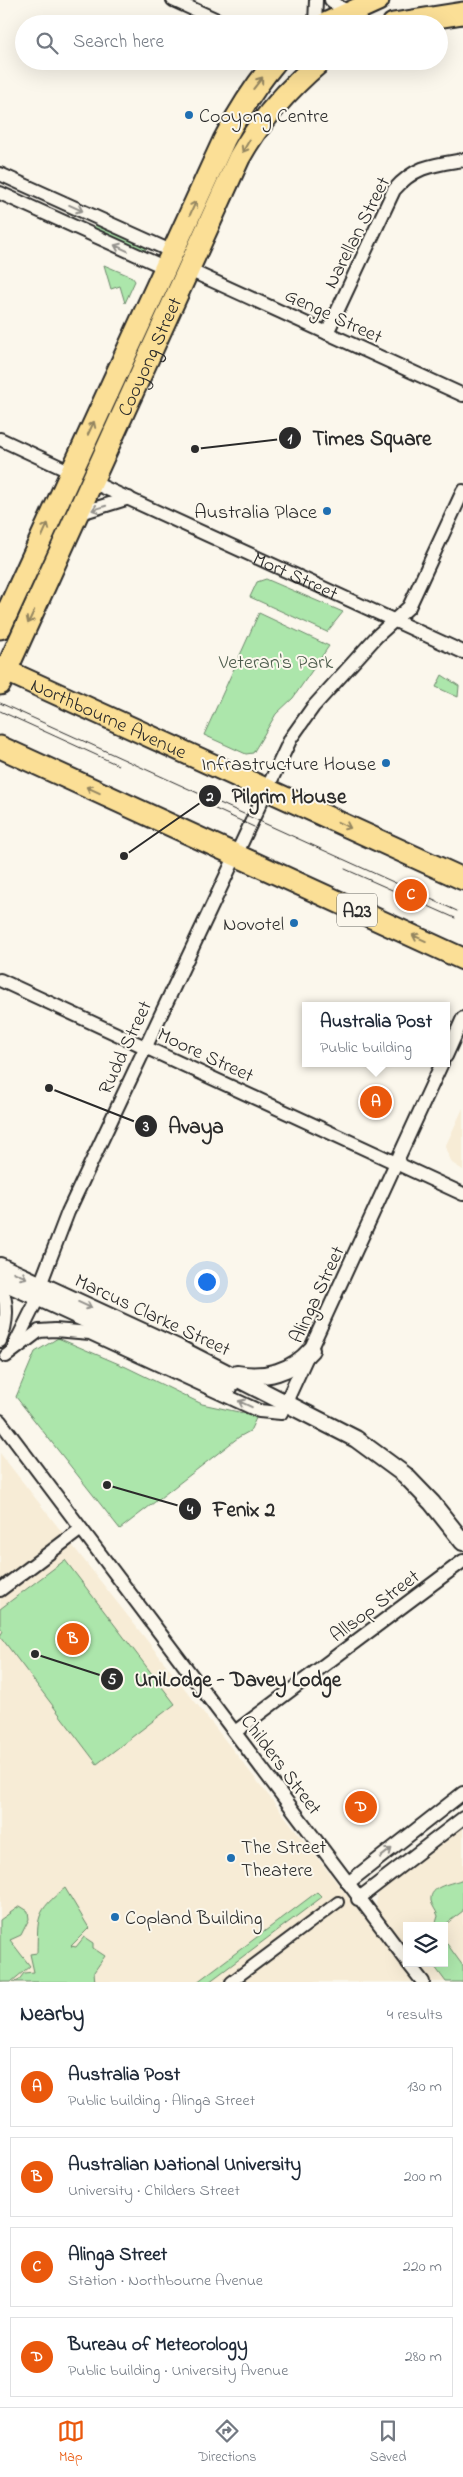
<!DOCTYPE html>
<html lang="en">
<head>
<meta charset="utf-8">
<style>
  :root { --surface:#fff; --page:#f2f2f3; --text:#1f2937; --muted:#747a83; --line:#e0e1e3; --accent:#ea580c }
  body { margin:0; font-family:"Indie Flower",sans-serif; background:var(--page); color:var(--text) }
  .controls { position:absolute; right:15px; bottom:15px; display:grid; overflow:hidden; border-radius:0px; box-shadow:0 5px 20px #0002 }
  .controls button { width:45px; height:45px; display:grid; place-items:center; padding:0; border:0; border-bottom:1px solid var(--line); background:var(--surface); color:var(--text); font:25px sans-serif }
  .you { position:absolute; left:206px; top:1281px; width:18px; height:18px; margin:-12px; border:4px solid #fff; border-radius:50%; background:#1a73e8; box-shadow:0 0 0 8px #1a73e833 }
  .badge { display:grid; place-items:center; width:32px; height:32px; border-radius:50%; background:var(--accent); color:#fff; font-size:16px; font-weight:700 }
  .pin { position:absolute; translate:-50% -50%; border:2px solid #fff; box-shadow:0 1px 5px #0006 }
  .popup { position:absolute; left:302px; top:1002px; width:148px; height:65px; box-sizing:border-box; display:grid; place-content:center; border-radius:0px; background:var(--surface); filter:drop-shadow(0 1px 4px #0005); font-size:16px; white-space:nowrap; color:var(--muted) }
  .popup b { font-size:19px; color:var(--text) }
  .popup::after { content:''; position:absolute; left:50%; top:100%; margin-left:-10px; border:10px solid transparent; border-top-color:var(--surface) }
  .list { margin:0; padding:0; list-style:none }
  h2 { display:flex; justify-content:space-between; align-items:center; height:65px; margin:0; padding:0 20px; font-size:21px }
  h2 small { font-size:16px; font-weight:400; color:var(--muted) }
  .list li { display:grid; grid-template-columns:32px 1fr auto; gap:15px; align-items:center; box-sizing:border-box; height:80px; margin:0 10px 10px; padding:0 10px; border:1px solid var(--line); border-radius:0px }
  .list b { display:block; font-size:19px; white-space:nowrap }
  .list p { margin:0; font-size:16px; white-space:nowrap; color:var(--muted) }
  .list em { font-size:16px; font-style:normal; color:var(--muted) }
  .icon { flex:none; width:28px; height:28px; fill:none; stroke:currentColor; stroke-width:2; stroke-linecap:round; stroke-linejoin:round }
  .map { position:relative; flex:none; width:463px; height:1982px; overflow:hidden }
  .search { position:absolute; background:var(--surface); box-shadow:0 5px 20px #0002; left:15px; right:15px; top:15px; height:55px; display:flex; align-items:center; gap:12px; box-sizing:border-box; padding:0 18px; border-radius:28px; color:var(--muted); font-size:19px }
  .sheet { height:425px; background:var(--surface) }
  nav { display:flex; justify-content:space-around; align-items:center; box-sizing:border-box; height:70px; border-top:1px solid var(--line); background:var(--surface); font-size:14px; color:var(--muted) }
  nav a { display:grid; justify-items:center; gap:2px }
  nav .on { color:var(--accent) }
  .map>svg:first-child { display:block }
  .built { fill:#f7ecd6; fill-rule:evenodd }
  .green { fill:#ace6ab; stroke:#6c886b }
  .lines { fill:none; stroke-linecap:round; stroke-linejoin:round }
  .pedestrian-casing { stroke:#2b2b2b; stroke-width:14 }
  .minor-casing { stroke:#2b2b2b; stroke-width:16 }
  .tertiary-casing { stroke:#2b2b2b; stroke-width:20 }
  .primary-casing { stroke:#2b2b2b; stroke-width:25 }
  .trunk-casing { stroke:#2b2b2b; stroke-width:25 }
  .pedestrian { stroke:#fbf7ec; stroke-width:10 }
  .minor { stroke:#fbf7ec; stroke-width:12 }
  .tertiary { stroke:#fbf7ec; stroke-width:16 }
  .primary { stroke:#fbdf96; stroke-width:21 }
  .trunk { stroke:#fbdf96; stroke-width:21 }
  .tram { stroke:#2b2b2b; stroke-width:1 }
  .oneway { stroke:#938560 }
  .oneway2 { stroke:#93918c }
  .poi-dot { fill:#1f6fb2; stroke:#fbf7ec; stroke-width:2 }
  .labels { text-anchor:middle; stroke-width:4; stroke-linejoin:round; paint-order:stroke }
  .shield { fill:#fbf7ec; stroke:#696865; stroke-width:1 }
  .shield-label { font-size:19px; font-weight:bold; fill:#2b2b2b }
  .poi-label { font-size:20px; fill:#2b2b2b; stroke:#fbf7ec; text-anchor:start }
  .street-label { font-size:20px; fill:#2b2b2b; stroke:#fbf7ec }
  .park-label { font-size:20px; fill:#4b5a4b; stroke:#fbf7ec }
  .leader { fill:none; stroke:#2b2b2b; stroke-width:2 }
  .callout-dot { fill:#2b2b2b; stroke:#fbf7ec; stroke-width:2 }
  .mark-label { font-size:15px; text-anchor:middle; font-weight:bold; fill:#fff }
  .callout-label { font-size:21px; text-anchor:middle; font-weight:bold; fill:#2b2b2b; stroke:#fbf7ec; stroke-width:4; stroke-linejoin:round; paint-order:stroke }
</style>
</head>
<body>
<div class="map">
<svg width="463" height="1982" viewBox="0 0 463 1982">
  <rect width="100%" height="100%" fill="#fbf7ec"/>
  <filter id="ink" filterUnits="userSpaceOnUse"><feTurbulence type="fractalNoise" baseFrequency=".02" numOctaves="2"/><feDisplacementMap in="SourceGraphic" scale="10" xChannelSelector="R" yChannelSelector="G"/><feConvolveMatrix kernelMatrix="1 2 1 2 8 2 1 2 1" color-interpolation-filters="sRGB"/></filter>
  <g filter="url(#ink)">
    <path class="built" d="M463,1108V1170L452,1163L445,1147Z
      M0,1453L367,1921L378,1914L376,1903L379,1890L463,1825V1982H0ZM407,1926H444V1963H407Z"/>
    <path class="green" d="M96,222L147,246L143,255L92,231Z
      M104,265L132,277L135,281L125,303L120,286L111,289Z
      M266,579L343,612L327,632L250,597L257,582Z
      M259,613L329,646L293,698L276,714L253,753L246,754L204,735Z
      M442,675L459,686L458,697L436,687Z
      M58,1338L126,1367L202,1404L257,1416L250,1431L239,1437L120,1529L16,1397L35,1352Z
      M65,1560L175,1704L97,1764L0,1636L3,1631L0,1627V1609Z
      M463,1879V1911L443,1926H435L438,1916C436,1910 432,1906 431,1901C429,1885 453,1884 463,1879Z
      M65,1888L89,1928L71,1946L76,1947L84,1937L93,1943V1948L105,1956L94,1972L95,1982H13L18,1981L24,1973L34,1972L30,1954L37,1953C38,1917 35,1912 65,1888Z
      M317,1892L322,1897L209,1982H197Z
      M20,1906L28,1911L29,1919L21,1935L10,1940L30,1966L11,1982H0V1920Z
      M445,1941L463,1966V1982H446L432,1963H444Z"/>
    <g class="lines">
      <g class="pedestrian-casing">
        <path id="pedestrian" d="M231,1982L338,1902"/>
      </g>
      <g class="minor-casing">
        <g id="minor">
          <path d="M173,0L226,24"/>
          <path d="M331,0L341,8L351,11"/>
          <path d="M315,24L316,0"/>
          <path d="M0,174L173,252"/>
          <path d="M0,193L166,268"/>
          <path d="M189,270L463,395"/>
          <path d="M327,333L394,190C415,166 432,165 463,160"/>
          <path d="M0,439L71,472"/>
          <path id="s1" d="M92,482L463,652"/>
          <path d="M78,518L84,512L129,498"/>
          <path d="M0,980L463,1194"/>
          <path d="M446,1056L463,1018"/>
          <path d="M40,1285L68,1212L291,738L313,707L377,636L409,607L463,491"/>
          <path d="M0,1286C9,1303 7,1324 0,1341"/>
          <path d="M15,1344L38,1298"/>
          <path d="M6,1356L39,1331L55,1330L90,1333L259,1411L281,1413L442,1063"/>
          <path d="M0,1421L407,1961"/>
          <path d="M0,1590L81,1529"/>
          <path d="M235,1732L463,1561"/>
          <path d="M348,1883L463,1793"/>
          <path d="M358,1899L463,1818"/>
          <path d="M408,1963L423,1982"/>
        </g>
      </g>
      <g class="tertiary-casing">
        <path id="tertiary" d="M0,1266L178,1348L356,1439L405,1475L432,1503L463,1542
          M0,1280L230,1386
          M237,1374C265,1379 292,1372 311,1350"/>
      </g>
      <g class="primary-casing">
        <g id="primary">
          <path d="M325,24L378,0"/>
          <path d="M393,24L463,13"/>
          <path d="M0,628L224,140C239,111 255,86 276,61"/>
          <path id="s2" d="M0,684L239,158C260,120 288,89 321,61"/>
        </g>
      </g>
      <g class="trunk-casing">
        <g id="trunk">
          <path id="s3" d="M0,668L463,879"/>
          <path d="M0,747L463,959"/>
        </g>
      </g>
      <use href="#pedestrian" class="pedestrian"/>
      <use href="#minor" class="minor"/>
      <use href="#tertiary" class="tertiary"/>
      <use href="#primary" class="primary"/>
      <use href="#trunk" class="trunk"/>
      <path class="tram" d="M0,703L457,911
        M0,711L118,765
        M209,806L254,827
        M345,869L455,918"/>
    </g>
    <defs><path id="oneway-shaft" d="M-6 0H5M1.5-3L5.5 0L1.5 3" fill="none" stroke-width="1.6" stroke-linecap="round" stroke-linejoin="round" transform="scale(1.25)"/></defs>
    <g class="oneway">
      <use href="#oneway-shaft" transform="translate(258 83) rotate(-52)"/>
      <use href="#oneway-shaft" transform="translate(246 146) rotate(120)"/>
      <use href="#oneway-shaft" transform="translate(193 208) rotate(-66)"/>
      <use href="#oneway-shaft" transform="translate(91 428) rotate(-65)"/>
      <use href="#oneway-shaft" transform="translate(45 530) rotate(-66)"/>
      <use href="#oneway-shaft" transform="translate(31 617) rotate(115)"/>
      <use href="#oneway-shaft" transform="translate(93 790) rotate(-155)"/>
      <use href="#oneway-shaft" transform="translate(344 825) rotate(25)"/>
      <use href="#oneway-shaft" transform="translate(419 938) rotate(-155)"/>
    </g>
    <g class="oneway2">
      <use href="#oneway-shaft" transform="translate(76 208) rotate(24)"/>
      <use href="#oneway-shaft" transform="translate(121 248) rotate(-156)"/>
      <use href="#oneway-shaft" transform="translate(99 508) rotate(163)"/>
      <use href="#oneway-shaft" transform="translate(20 1275) rotate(25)"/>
      <use href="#oneway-shaft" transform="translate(85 1305) rotate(24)"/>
      <use href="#oneway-shaft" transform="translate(245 1404) rotate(-155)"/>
      <use href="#oneway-shaft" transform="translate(386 1853) rotate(-38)"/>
    </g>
  </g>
  <g class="poi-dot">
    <circle cx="189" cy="115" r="5"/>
    <circle cx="327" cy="511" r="5"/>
    <circle cx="386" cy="763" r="5"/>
    <circle cx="294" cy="923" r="5"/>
    <circle cx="231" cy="1858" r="5"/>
    <circle cx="115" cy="1917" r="5"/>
  </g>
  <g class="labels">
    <rect class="shield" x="337" y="893.5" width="40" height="33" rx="4"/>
    <g class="shield-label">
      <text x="357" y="917">A23</text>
    </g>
    <g class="poi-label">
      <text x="199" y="122">Cooyong Centre</text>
      <text x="317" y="518" text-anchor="end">Australia Place</text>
      <text x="376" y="770" text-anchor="end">Infrastructure House</text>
      <text x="284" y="930" text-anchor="end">Novotel</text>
      <text x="241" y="1853">The Street<tspan x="241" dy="23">Theatere</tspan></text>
      <text x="125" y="1924">Copland Building</text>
    </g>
    <g class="street-label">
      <text transform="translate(356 232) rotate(-63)" y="7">Narellan Street</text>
      <text transform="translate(334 315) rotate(25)" y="7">Genge Street</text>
      <text dy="7" stroke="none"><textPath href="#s2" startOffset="360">Cooyong Street</textPath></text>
      <text dy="7" stroke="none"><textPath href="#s1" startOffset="224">Mort Street</textPath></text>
      <text dy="7" stroke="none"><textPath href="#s3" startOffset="120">Northbourne Avenue</textPath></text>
      <text transform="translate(124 1047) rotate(-65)" y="7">Rudd Street</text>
      <text transform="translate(206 1054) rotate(25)" y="7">Moore Street</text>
      <text transform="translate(316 1294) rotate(-65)" y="7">Alinga Street</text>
      <text transform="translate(153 1314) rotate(25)" y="7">Marcus Clarke Street</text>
      <text transform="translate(374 1605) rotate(-37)" y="7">Allsop Street</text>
      <text transform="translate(282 1764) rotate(53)" y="7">Childers Street</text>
    </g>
    <g class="park-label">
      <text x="276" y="668">Veteran's Park</text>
    </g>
  </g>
  <path class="leader" d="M195 449L290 438M124 856L210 796M49 1088L146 1126M107 1485L190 1509M35 1654L112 1679"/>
  <g class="callout-dot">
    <circle cx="195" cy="449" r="5"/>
    <circle cx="124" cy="856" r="5"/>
    <circle cx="49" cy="1088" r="5"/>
    <circle cx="107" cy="1485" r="5"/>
    <circle cx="35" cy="1654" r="5"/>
    <circle cx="290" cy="438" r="12"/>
    <circle cx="210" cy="796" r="12"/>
    <circle cx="146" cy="1126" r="12"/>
    <circle cx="190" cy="1509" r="12"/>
    <circle cx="112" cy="1679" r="12"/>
  </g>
  <g class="mark-label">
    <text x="290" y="443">1</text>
    <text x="210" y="801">2</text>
    <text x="146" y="1131">3</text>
    <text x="190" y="1514">4</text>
    <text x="112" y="1684">5</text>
  </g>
  <g class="callout-label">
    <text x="372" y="445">Times Square</text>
    <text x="289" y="803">Pilgrim House</text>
    <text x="196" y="1133">Avaya</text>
    <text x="244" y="1516">Fenix 2</text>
    <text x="238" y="1686">UniLodge - Davey Lodge</text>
  </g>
</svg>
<div class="controls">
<button><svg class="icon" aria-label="layers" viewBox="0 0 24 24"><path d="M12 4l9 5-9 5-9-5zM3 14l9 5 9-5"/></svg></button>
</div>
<div class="you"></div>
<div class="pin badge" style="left:376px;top:1102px">A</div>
<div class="popup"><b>Australia Post</b>Public building</div>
<div class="pin badge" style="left:73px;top:1639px">B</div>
<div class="pin badge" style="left:411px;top:895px">C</div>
<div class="pin badge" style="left:361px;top:1807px">D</div>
<div class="search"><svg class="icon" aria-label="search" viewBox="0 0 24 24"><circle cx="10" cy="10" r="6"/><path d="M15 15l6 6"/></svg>Search here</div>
</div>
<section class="sheet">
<h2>Nearby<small>4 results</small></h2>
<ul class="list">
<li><span class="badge">A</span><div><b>Australia Post</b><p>Public building · Alinga Street</p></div><em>130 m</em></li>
<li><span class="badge">B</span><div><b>Australian National University</b><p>University · Childers Street</p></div><em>200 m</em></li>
<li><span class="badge">C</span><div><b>Alinga Street</b><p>Station · Northbourne Avenue</p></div><em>220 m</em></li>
<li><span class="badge">D</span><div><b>Bureau of Meteorology</b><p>Public building · University Avenue</p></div><em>280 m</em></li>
</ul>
</section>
<nav>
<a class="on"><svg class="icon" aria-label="map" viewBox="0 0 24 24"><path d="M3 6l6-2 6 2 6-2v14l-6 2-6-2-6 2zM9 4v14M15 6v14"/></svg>Map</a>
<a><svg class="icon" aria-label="directions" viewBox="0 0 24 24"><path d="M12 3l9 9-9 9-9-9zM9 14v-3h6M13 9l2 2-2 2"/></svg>Directions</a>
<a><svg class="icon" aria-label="saved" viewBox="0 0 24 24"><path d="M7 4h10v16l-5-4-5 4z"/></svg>Saved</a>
</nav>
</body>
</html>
